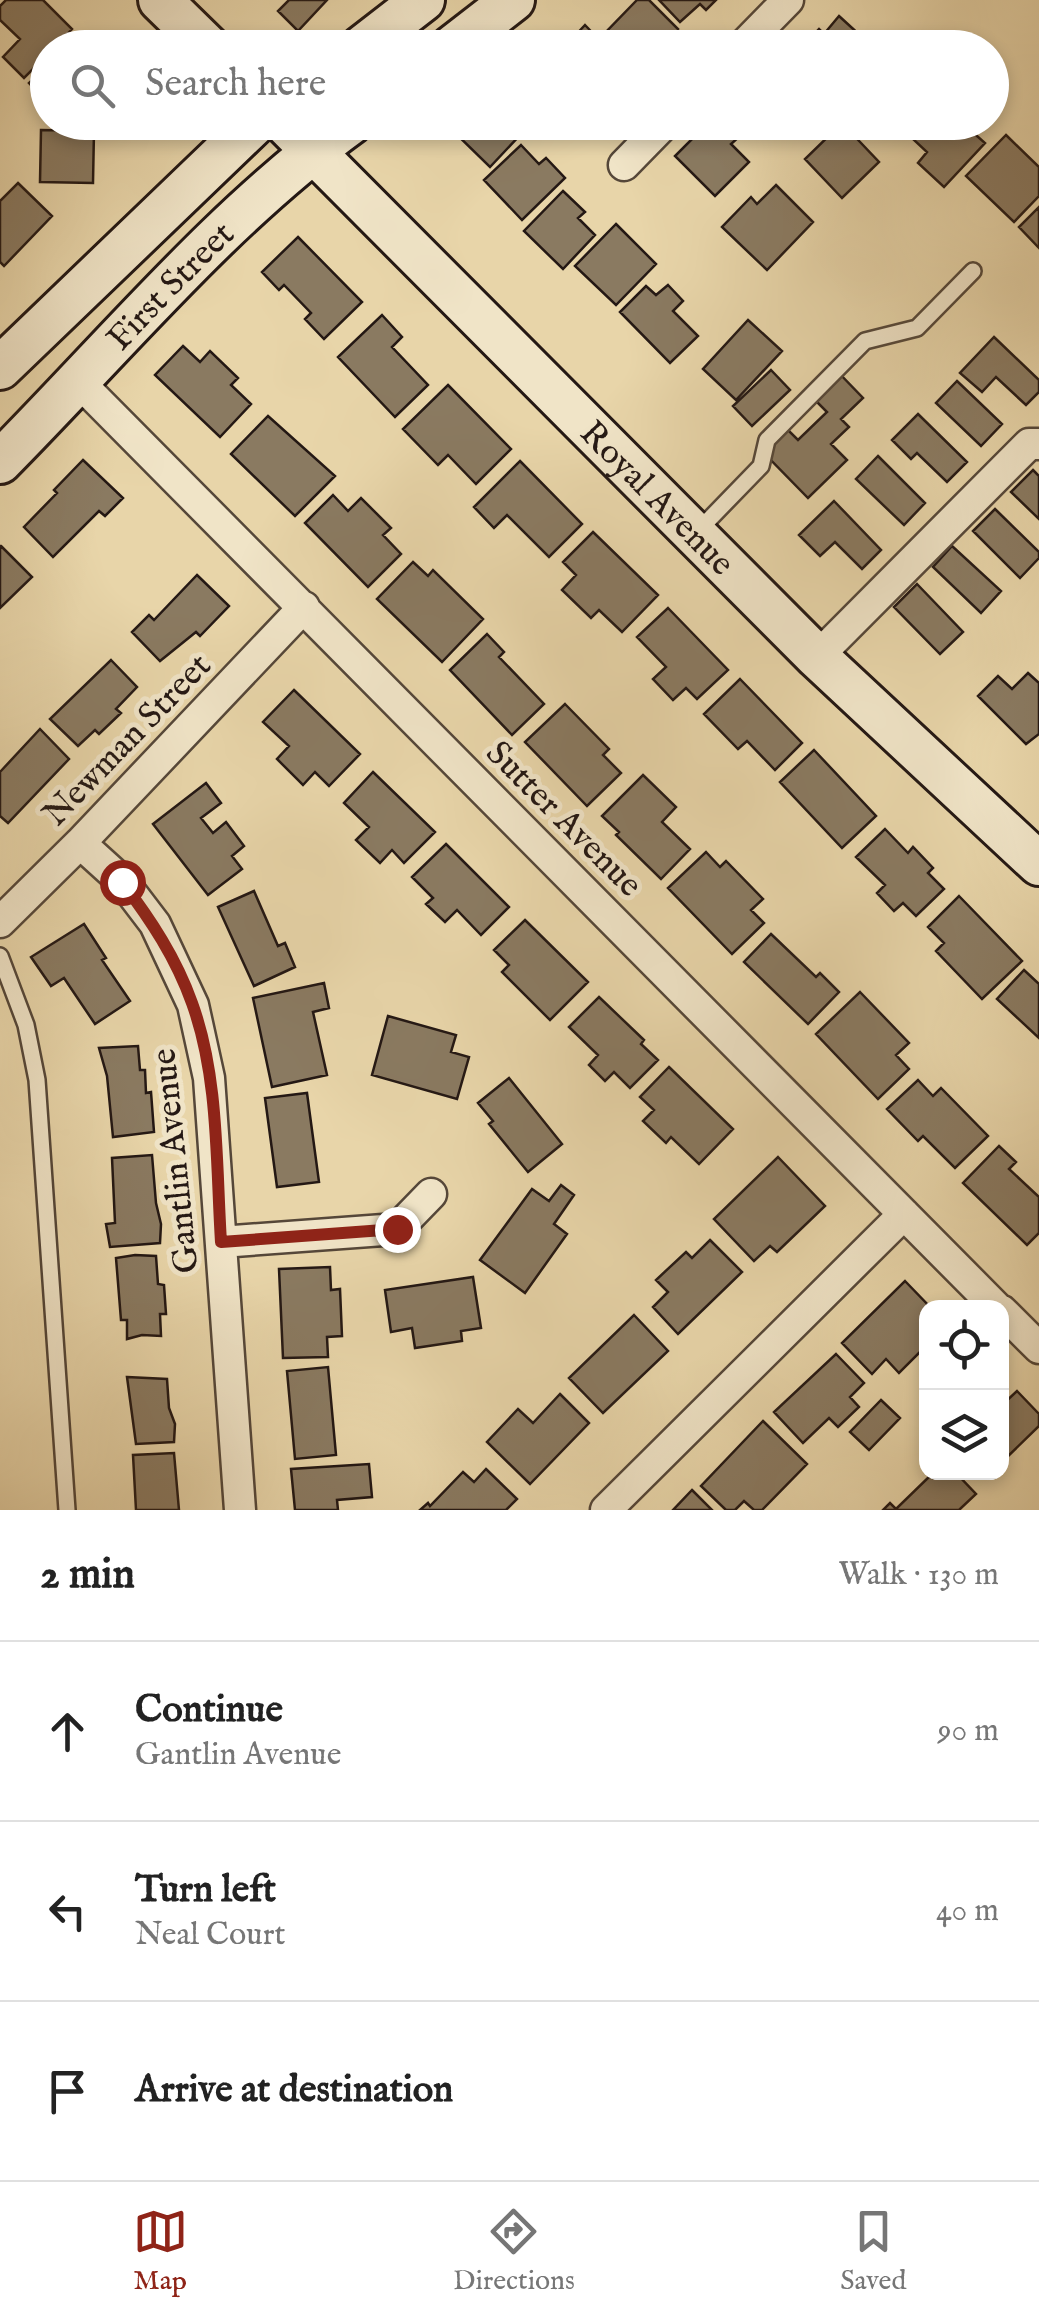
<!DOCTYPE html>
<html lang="en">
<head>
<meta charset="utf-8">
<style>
  :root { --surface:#fff; --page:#f6f6f6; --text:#222; --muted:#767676; --line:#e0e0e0; --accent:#8f2418 }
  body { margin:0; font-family:"IM FELL English",serif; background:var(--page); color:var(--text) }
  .controls { position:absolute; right:30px; bottom:30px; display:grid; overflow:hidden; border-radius:20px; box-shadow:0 5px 15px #0003 }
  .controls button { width:90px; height:90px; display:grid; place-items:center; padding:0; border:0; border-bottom:2px solid var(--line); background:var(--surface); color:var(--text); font:50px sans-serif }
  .stop { position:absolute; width:30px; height:30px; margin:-22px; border:8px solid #8f2418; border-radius:50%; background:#fff }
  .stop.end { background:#8f2418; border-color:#fff; box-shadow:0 2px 10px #0008 }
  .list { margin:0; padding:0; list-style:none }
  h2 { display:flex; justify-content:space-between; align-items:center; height:130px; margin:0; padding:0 40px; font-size:42px }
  h2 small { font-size:32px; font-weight:400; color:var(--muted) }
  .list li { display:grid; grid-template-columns:65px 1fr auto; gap:30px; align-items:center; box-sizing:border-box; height:180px; padding:0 40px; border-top:2px solid var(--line) }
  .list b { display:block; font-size:38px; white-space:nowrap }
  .list p { margin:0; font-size:32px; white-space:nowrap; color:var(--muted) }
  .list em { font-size:32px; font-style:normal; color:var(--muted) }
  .icon { flex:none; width:55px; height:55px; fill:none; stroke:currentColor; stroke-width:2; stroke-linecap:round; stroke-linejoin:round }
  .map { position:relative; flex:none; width:1039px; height:1510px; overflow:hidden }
  .search { position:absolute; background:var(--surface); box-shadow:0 5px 15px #0003; left:30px; right:30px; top:30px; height:110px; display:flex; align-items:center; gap:25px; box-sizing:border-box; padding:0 35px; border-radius:55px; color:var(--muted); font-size:38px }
  .sheet { height:670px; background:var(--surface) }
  nav { display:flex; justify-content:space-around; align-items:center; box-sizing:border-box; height:140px; border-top:2px solid var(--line); background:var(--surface); font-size:28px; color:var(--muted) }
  nav a { display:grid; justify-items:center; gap:5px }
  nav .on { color:var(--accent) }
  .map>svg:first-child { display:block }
  .building { fill:#8a7a61; stroke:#241814; stroke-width:2.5 }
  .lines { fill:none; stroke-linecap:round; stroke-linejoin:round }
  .lane-casing { stroke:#554739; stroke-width:20 }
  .street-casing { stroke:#554739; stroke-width:35 }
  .secondary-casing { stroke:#241814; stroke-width:48 }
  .lane { stroke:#f0e4c7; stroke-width:15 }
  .street { stroke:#f0e4c7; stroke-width:30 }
  .secondary { stroke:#f0e4c7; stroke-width:42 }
  .route { stroke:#8f2418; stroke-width:12 }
  .labels { text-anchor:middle; stroke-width:10; stroke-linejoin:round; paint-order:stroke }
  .street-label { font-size:35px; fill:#241814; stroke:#f0e4c7 }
</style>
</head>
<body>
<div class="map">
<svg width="1039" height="1510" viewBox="0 0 1039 1510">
  <rect width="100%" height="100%" fill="#e8d5a9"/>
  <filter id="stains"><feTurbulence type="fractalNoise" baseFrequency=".002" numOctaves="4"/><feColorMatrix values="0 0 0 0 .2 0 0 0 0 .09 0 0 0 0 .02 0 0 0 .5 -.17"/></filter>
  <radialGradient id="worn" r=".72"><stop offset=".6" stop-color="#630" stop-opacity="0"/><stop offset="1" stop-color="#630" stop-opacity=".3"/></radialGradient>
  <path class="building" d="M6,0H43L72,29L54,48H48V54L24,78L3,57L20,39L0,20V6Z
    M289,0H327L298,31L278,11Z
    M637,0H649L678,29L660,48H618L604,34Z
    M659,0H716L706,10L700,4L680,22Z
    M839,16L874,48H801L819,29L824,34Z
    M585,25L607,48H554L563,39L568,43Z
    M48,65V103L29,83Z
    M455,122H512L522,133L490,167L450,128Z
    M709,122H727L740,136L731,144L749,162L715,196L675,156Z
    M930,122H973L968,128L985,143L944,187L918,163L927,152L914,140Z
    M842,123L879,162L842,198L805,159Z
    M41,130L94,131L93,183L40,182Z
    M1006,135L1039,167V196L1014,222L966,176Z
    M521,145L539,164L546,158L565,178L522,220L484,180Z
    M18,183L52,216L4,266L0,262V201Z
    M776,185L813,222L767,270L722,227L751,197L757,204Z
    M563,191L585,212L578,218L595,235L563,269L524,231Z
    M1039,207V248L1019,227Z
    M616,224L656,264L616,305L575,266Z
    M298,237L362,302L324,339L305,319L311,313L284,285L279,290L262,272Z
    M668,285L683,301L673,311L698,336L670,363L620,312L646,286L656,295Z
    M382,315L402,337L392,347L428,385L395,417L338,357Z
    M748,320L782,351L736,400L703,369Z
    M994,337L1039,380V392L1026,405L996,377L982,392L960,373Z
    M183,346L200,362L210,351L238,378L231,385L251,404L220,437L155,375Z
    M771,370L790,390L752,426L733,406Z
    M837,371L863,398L841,419L849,427L831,444L847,460L808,498L763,452L787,429L798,440L827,412L811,396Z
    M957,381L1002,424L981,446L936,403Z
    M448,385L511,449L476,484L448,455L438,465L403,429Z
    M918,414L967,462L947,482L917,453L911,459L892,440Z
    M268,416L335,476L295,516L231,454Z
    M878,456L925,503L904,525L856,479Z
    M83,460L123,498L105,516L99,511L53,557L24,527L57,493L54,490Z
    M520,461L582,524L549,557L507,515L494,528L474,507Z
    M1033,470L1039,476V519L1011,492Z
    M333,495L348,511L361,498L391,528L383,535L401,554L368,587L305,523Z
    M834,501L881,550L862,569L835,542L820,556L799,535Z
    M995,509L1039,552V558L1020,578L973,531Z
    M593,532L658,595L622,632L599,610L591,618L562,590L576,575L563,562Z
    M1,546L32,577L0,608V546Z
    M952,546L1001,591L981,613L933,567Z
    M413,562L428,576L433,570L483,619L442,662L377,599Z
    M197,575L229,606L200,636L196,632L160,661L132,632L149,615L154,620Z
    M917,584L963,632L940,654L894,607Z
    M668,608L728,670L697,699L686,688L673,700L653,679L666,667L637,637Z
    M487,634L504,652L499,657L544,704L512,735L450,670Z
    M111,660L137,687L116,709L121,713L99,734L95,730L78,746L50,719Z
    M1028,673L1039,683V734L1026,744L978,696L998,676L1012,689Z
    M740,679L802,743L775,770L747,741L738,749L704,714Z
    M294,690L360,754L329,786L315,772L303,785L277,759L289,746L263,722Z
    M565,704L609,749L603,755L621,773L587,806L525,742Z
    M40,729L69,759L8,823L0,816V772Z
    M814,750L876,816L842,848L780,782Z
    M373,772L435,832L404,863L392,850L380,863L356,840L369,827L344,803Z
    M643,775L676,807L662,822L690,849L661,879L616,835L619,832L602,816Z
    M206,783L221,803L201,818L213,833L226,822L244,846L232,856L242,869L208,895L153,824Z
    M885,829L908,853L913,847L933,868L928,873L944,889L916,916L903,903L894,911L877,893L885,885L856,857Z
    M446,844L509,907L481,935L457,910L445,922L426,904L433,898L412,877Z
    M706,852L720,867L726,861L763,899L751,910L764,923L732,954L668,888Z
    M254,891L278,946L285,943L295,967L254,986L218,907Z
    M959,896L1022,961L982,999L936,951L944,943L928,927Z
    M525,920L588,982L550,1020L502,972L509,965L494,950Z
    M84,924L106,958L102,960L130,1001L95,1024L64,978L51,986L31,957Z
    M771,934L816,977L820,973L839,992L808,1024L744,962Z
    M1024,970L1039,984V1038L997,999Z
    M324,983L329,1008L313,1012L327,1075L272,1087L253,998Z
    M860,992L909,1043L896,1055L909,1069L878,1099L816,1034Z
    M599,997L644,1040L641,1044L658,1060L630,1088L614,1072L605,1081L589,1065L598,1055L569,1027Z
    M388,1016L456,1035L451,1052L469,1057L457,1099L372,1075Z
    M138,1046L140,1070H145L146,1093L151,1092L154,1132L113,1137L107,1076L99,1048Z
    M669,1067L733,1129L699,1164L671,1137L666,1143L643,1121L654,1110L640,1097Z
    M509,1078L562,1144L528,1172L489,1124L493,1121L478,1103Z
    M918,1080L933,1096L941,1088L988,1136L955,1168L923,1136L918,1141L887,1109Z
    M307,1093L319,1182L277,1187L265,1098Z
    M999,1146L1016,1162L1009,1169L1039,1197V1233L1027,1245L963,1183Z
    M152,1155L156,1203L161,1224L160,1243L110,1247L106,1224L115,1223L112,1158Z
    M778,1157L825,1206L777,1252L770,1246L754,1261L714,1219Z
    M561,1185L574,1195L554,1224L567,1234L525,1293L480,1260L532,1189L549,1201Z
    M710,1240L742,1272L678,1334L653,1307L668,1292L656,1280L686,1252L692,1258Z
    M135,1255L156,1256L158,1284L164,1285L166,1314H160L161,1336L142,1335L127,1339V1320H121L116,1258Z
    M330,1267L331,1290L340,1289L342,1336L327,1337L328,1357L283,1358L279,1269Z
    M473,1277L481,1328L461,1331L462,1341L415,1348L412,1328L391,1332L385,1290Z
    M905,1281L931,1308H926V1346L899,1373L886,1359L872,1374L842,1343Z
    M634,1315L668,1351L603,1413L569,1378Z
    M836,1354L864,1383L850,1397L859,1407L838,1427L829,1418L803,1443L774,1412Z
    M328,1367L336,1455L295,1459L287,1371Z
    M127,1377L167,1379L169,1408L175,1424L174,1442L136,1444Z
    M1017,1391L1039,1414V1426L1002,1462V1405Z
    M560,1394L589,1423L530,1484L487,1442L518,1409L533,1423Z
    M881,1400L900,1418L869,1450L850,1432Z
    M763,1421L807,1464L762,1510H754L744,1501L735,1510H726L701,1486Z
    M174,1453L179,1510H136L133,1455Z
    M369,1464L372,1497L337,1500L338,1510H295L291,1469Z
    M486,1469L517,1499L506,1510H420L428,1503L430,1506L463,1472L474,1482Z
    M934,1472H955L976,1494L959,1510H883L890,1503L896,1509Z
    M692,1490L712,1510H673Z"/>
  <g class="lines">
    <g class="lane-casing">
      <path id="lane" d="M697,532L761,466L767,440L865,341L917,328L973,271
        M0,956L26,1025L37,1080L67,1510"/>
    </g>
    <g class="street-casing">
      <path id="street" d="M741,48L788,0
        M624,165L666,122
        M79,382L997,1308
        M817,657L1029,444H1039
        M80,843L123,882L155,924L193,1005L209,1078L240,1510
        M0,922L80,843L304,607
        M221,1242L397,1229L431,1194
        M1002,1311L1039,1348
        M606,1510L904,1214"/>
    </g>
    <g class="secondary-casing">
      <g id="secondary">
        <path d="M160,0L209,48"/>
        <path d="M361,48L423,0"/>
        <path d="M451,48L513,0"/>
        <path id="s1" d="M284,122L817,657L1039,864"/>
        <path d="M0,368L256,122"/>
        <path id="s2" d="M0,462C114,347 220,218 352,122"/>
      </g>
    </g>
    <use href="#lane" class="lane"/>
    <use href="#street" class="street"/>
    <use href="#secondary" class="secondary"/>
  </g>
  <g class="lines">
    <path class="route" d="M122,882C151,920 176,958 192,1003C219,1077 216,1164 221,1242L397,1229"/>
  </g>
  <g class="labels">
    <g class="street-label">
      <text dy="12" stroke="none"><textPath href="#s2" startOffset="245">First Street</textPath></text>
      <text dy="12" stroke="none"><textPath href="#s1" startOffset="530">Royal Avenue</textPath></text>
      <text transform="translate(126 739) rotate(-46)" y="12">Newman Street</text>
      <text transform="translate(565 818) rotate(45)" y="12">Sutter Avenue</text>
      <text transform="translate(174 1161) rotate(-96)" y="12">Gantlin Avenue</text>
    </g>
  </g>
  <rect width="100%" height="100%" filter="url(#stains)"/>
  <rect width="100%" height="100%" fill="url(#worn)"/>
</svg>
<div class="controls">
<button><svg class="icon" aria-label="locate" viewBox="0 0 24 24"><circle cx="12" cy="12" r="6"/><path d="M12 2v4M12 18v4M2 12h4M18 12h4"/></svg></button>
<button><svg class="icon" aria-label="layers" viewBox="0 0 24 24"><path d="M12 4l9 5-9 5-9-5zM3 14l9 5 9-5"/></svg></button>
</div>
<div class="stop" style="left:122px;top:882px"></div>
<div class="stop end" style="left:397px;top:1229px"></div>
<div class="search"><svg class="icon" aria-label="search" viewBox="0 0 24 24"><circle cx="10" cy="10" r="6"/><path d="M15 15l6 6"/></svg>Search here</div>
</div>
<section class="sheet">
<h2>2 min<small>Walk · 130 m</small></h2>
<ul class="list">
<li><svg class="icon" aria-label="ahead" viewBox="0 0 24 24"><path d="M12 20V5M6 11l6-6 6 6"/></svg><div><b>Continue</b><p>Gantlin Avenue</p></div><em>90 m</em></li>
<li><svg class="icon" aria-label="left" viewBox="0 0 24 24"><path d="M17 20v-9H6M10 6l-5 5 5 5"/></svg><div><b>Turn left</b><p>Neal Court</p></div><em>40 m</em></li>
<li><svg class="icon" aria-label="arrive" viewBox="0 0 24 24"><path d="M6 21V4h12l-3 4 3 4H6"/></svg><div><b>Arrive at destination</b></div></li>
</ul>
</section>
<nav>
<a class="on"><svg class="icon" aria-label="map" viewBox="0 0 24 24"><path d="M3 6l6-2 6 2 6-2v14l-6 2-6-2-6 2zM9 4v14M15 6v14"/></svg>Map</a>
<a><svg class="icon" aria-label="directions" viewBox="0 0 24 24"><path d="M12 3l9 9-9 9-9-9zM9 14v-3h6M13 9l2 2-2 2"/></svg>Directions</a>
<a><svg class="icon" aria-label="saved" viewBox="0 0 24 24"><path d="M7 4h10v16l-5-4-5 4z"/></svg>Saved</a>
</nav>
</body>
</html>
